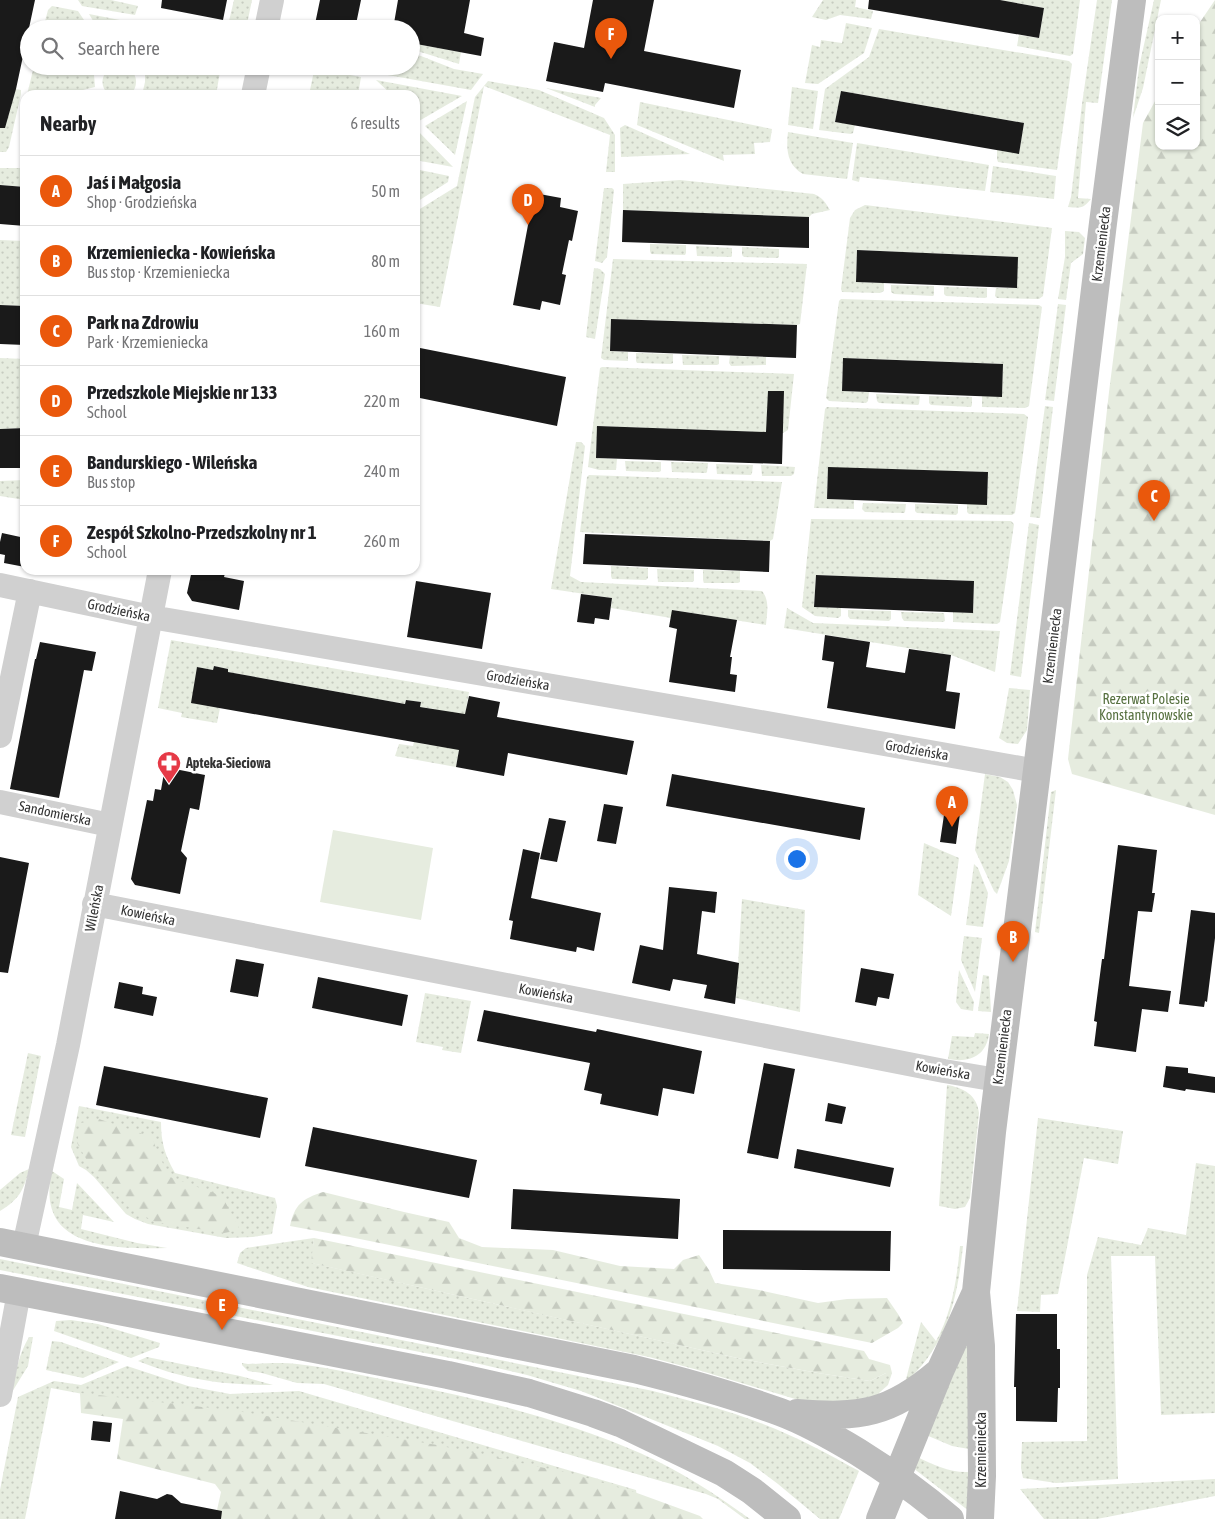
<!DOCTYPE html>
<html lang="en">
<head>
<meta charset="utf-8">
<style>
  :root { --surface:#fff; --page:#f2f2f2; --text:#202124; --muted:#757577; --line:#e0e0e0; --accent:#ea580c }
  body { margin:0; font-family:"Asap Condensed",sans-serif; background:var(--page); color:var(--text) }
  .controls { position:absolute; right:15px; top:15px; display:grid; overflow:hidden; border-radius:10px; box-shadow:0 1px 4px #0004 }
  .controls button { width:45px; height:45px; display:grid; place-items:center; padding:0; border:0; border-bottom:1px solid var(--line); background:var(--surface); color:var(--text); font:25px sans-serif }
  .you { position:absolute; left:796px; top:858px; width:18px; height:18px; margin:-12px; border:4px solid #fff; border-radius:50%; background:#1a73e8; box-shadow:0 0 0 8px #1a73e833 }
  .badge { display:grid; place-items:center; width:32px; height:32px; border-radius:50%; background:var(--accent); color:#fff; font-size:16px; font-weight:700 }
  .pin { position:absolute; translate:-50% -41px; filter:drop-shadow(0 1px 2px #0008) }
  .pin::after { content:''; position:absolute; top:26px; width:18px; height:15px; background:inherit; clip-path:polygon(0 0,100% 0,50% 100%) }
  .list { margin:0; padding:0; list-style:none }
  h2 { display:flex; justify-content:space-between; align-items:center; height:65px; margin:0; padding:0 20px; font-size:21px }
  h2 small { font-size:16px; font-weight:400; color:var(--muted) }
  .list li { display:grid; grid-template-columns:32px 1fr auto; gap:15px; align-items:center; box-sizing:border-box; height:70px; padding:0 20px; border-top:1px solid var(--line) }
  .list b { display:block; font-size:19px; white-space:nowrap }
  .list p { margin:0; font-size:16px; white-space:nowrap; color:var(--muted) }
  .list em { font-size:16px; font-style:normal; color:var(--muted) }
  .icon { flex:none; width:28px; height:28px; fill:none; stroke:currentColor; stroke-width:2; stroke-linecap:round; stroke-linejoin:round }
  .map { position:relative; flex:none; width:1215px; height:1519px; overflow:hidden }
  .search { position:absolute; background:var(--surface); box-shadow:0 1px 4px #0004; left:20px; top:20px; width:400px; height:55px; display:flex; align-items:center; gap:12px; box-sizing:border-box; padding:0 18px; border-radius:28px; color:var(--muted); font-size:19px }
  .panel { position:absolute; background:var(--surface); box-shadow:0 1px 4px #0004; left:20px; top:90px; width:400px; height:485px; border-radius:15px }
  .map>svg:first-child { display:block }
  .grass { fill:url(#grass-dots) }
  .forest { fill:url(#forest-firs) }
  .pitch { fill:#e6ecdf }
  .building { fill:#1a1a1a }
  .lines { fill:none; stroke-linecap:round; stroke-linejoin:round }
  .street { stroke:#d0d0d0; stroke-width:24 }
  .secondary { stroke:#bdbdbd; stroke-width:28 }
  .labels { text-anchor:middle; stroke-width:5; stroke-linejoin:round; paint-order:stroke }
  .street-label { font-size:14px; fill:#333; stroke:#fff }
  .park-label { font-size:14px; fill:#56703f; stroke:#fff }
  .poi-label { font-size:14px; font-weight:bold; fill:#333; stroke:#fff; text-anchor:start }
</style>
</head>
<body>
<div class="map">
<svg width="1215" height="1519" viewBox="0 0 1215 1519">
  <defs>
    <pattern id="grass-dots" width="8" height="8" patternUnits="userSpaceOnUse" patternTransform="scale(1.25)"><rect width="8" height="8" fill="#e6ecdf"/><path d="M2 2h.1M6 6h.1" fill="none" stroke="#c6cbc0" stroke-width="1.8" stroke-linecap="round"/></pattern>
    <pattern id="forest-firs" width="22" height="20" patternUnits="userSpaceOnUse" patternTransform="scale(1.25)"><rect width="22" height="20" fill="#e6ecdf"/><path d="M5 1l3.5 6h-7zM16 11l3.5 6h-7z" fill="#c6cbc0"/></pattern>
  </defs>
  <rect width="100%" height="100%" fill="#fff"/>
  <path class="grass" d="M78,0H111L138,6L135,15L82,6Z
    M234,0H252L246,29L232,26L229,21Z
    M823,0H856L855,7L873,11L871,19L840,15L826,20L812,17Z
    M1000,0H1080L1073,54L1070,56L1017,46L1019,35L1039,38L1044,8Z
    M1097,0H1112L1098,103L1086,102L1078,198L1091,199C1083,209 1080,208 1068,207L1071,197L1082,104Z
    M1154,0H1161L1143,88L1133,118L1139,67Z
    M52,6L78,11L90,29H43L48,10Z
    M89,14L166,29H98Z
    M846,23L872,28L864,53L818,84L805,83L812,45L820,47L821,40L842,43Z
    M879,29L1069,61L1072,64L1057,170L998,162L997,159V150L1019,153L1024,123L841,91L835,122L855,125L853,133L851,134L819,130L825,89L869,57Z
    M411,43L461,52L459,64L411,49Z
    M411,54L421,56L454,69L483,74L471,90L371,72L372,66H411Z
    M34,66H99L94,75L95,87L63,95H27Z
    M112,66H127C138,74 139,86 130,95H109C99,86 101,74 112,66Z
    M162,66H221L216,95H142L145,82V75Z
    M315,66L323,70L361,77L358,95H309Z
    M376,80L462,96L419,121L415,117V95H392Z
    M488,81L539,90L604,118L615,135V172H606L610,135L484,86L440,307L415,303V212L457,186L475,97Z
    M792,87L818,91L813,129L788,125Z
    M546,88L601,98L595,105V107Z
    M16,89L21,90V94L9,147L6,152H0V105Z
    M467,101L455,155L425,126Z
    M640,102L772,129L770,142L754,143L755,154L723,155L724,161L637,125Z
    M625,125L690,154L621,157L620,128Z
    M417,130L453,167L415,160V131Z
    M788,132L853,143L847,179L803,174C787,165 786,150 788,132Z
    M857,143L989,165L985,191L860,177L859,182L852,180Z
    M993,166L1056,176L1054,199L990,192Z
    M0,168H25V187L0,185Z
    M415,169L449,176L448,182L415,203Z
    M680,180L814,194C823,198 825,202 830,210L812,214L809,217L623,210V184Z
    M604,188H612L614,190L607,257L602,263L595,261Z
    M865,205L1052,228L1043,296L1039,299L997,298L995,296L996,288H1017V257L857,250L856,282L884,283V291L880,293L842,292L841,289L850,218L855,210Z
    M1065,231L1079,232L1085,238L1083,254L1071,263L1066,300L1058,299L1065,257Z
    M0,240L25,241V306L0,305Z
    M650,244L686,245V253L685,255L651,254L650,251Z
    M696,246L732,248V256L731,257L697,256Z
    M742,247L779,249V257L777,258L744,257L742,255Z
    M613,259L807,264L800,324L797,325L611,319L610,351L628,352V361L604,360L601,358Z
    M594,268L600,269L605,274L595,339L586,337Z
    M891,285L934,286V295L933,296L894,294L891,292Z
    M944,287L987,288V297L985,298L946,296L944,294Z
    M841,299L1039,305L1042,307L1029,406L1025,408L982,407V396H1002L1003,364L843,358L842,391L869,392L868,401L866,403L829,401L826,398L839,301Z
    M1058,304L1066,305L1054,401L1045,400Z
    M636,353L673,354V363L671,364L637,363L636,361Z
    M682,355L719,356V364L717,365H683Z
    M730,356L766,357V365L731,366L729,363Z
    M0,358L25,359V428L0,429Z
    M602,367L794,374L788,430L783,433L598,426L596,458L617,459L616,470H599L588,467L600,368Z
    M876,394L920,396L919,404L918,405L879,403L877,401Z
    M929,396L972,397V405L971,407L931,405L929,403Z
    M1045,406L1053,407L1040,518L1030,517Z
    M827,407L1024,414L1028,417L1015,513L1012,515L969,514L967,512V504H987L988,472L828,468L827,499L854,500V509L814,508L825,409Z
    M576,442H581L585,446L570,576L581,582L762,591C770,601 767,612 766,625L673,610L671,618L611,608L612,598L551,589Z
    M625,461L661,462V471L659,472L626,471Z
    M671,462L708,463L707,472L706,473L672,472Z
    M716,464L753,465L752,473L751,475L717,474Z
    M761,465L795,467L794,474L791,476H762Z
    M589,475L782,482L773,539L770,541L580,532L587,477Z
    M25,480V500L0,496V481Z
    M863,503L906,504L905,512L904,513L865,512L862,509Z
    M915,504L958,505V513L956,515L917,513L915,511Z
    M811,519L1011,521L1014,524L1000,622L997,624L953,622V612L973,613L974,581L816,575L814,607L841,608V616L838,618L815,616L802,607Z
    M1029,523L1039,525L1021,677L1010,675Z
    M611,566L648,568V578L646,580L612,579L611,576Z
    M657,569L694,570V581L692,582H658Z
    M703,570L740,571V582L738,583H704L703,580Z
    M787,608L813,623L1000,631L995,672L951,655L784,628Z
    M848,610L891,611V619L889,621L850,619L848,616Z
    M901,612L944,613L945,621L943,622L904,621L902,618Z
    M171,640L469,692L456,767L395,756L399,744L413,746L414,742L429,745L435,709L420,707V702L406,700L405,704L228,672V669L214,666L213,670L197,667L220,708L217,723L181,717L182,713L158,708Z
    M1009,688L1030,690L1027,730L1018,744L1007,743L999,738L1002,728Z
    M985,774L1000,777L1008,782L1013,790L1017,805L1009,861L997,894L994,891L975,850Z
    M1056,790L1039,933L1035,932L1051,792Z
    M924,843L959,858L951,916L918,895Z
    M974,864L978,868L988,893L983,927L966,925Z
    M742,899L805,910L800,1012L736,998Z
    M964,936L982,938L975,992L961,960Z
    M959,970L974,1002L973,1011L961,1009L956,1002Z
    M983,975L989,976L991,1012L978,1011Z
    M425,993L471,1001L461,1053L442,1050L443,1047L416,1042Z
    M975,1033L989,1034C986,1057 968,1063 948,1059L952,1036L974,1037Z
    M28,1053L41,1056L25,1137L11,1135Z
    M947,1085C964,1088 977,1095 979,1113L970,1198L965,1207L955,1209L939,1206Z
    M79,1106L161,1122C161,1143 165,1155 175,1173L275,1198L277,1206L272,1234L253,1237L226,1238L148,1224L135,1219L126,1214L94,1177L86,1170L79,1166L71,1147Z
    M1038,1118L1123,1131L1118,1164L1084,1158L1058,1294L1041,1295L1040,1312L1017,1311Z
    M1196,1163L1215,1166V1413L1161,1415L1155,1256H1111L1118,1479L1056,1483L1023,1478L1021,1468L1022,1442L1087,1441V1275L1098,1237L1141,1245L1148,1228L1186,1235Z
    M29,1169C24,1191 18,1200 0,1211V1190L20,1173Z
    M52,1171L64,1179L59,1207L72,1210L77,1183L114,1222L83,1215L81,1229L137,1243L167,1248C113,1249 34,1249 52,1171Z
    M314,1238L312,1263L742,1359L818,1373L870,1381L886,1373H892L888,1385L879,1393L878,1400L812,1404L698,1370L649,1357L308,1287L237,1263L240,1253L246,1248Z
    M960,1246H963C957,1301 947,1345 905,1383L921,1322L936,1341C952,1313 957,1278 960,1246Z
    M0,1259L653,1391C691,1401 727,1410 763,1424C797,1437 828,1454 859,1471L839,1519H820L778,1484L750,1463L718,1446L581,1391L527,1375L471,1362L0,1270Z
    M71,1320L98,1324L160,1343L159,1347L131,1358L54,1331L56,1321Z
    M968,1331L969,1449L952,1446L926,1435Z
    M29,1337H33L28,1366L12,1392C16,1371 18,1356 29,1337Z
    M52,1341L61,1342L119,1362L83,1378L46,1370Z
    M147,1357L240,1376L273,1385C223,1385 185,1380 138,1361Z
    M242,1363L248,1364C264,1364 281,1362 297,1364C333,1368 369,1377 405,1384C485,1400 565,1420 640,1453C679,1470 715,1494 750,1519H745L718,1499L706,1494L324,1384L297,1383L262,1373L248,1371L242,1365Z
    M127,1366L188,1386L230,1394L299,1391L636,1490L637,1498L51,1388L25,1519H0V1490L18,1397L54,1381L81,1385Z
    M917,1457C934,1465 950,1473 969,1472V1511L913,1468Z
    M1215,1479V1496L1097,1519H1044L1020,1489Z"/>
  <path class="forest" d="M1215,0V815L1072,774L1068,759L1109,392L1143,123L1159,94V146H1196V28Z
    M99,1119L152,1137L158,1154L170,1177L222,1196L240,1230L224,1233L155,1222L130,1208L93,1171L77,1143L81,1123Z
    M323,1192L404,1212L449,1222L459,1238L482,1247L553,1250L620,1266L674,1269L683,1260L699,1255L709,1270L715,1283L759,1290L818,1303L847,1299L887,1298L898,1314L903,1323L898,1328L872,1343L350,1237L290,1226C295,1204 302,1199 323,1192Z
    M314,1238L864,1351L869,1359L890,1365L892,1373H886L870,1381L818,1373L742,1359L311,1263Z
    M80,1393L237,1411L437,1445L573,1474L637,1493L700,1516L703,1519H215L221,1492L215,1484L117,1459L123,1419L81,1413Z"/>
  <path class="pitch" d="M333,830L433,848L421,920L320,902Z"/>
  <path class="building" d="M0,0H35L16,89L5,128H0Z
    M162,0H227L223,20L161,8Z
    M320,0H361L355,29H342L315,24Z
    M398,0H470L464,33L484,38L481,56L411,43V29H393Z
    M593,0H654L644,51L741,70L734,108L605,83L603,92L546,81L554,42L584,48Z
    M869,0H1000L1044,8L1039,38L868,9Z
    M841,91L1024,123L1019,154L835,122Z
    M0,185L25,187V226L0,224Z
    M534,193L561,198L560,207L578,211L572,241L569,240L562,274L566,275L560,305L542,301L540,310L513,305Z
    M623,210L809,217V248L622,242Z
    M857,250L1018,257L1017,288L856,282Z
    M0,305L25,306V345L0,344Z
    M611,319L797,325L796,358L610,351Z
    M415,347L566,377L557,426L415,397Z
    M843,358L1003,364L1002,397L842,391Z
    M768,391H784L782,464L596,458L597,426L766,432Z
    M25,428V468H0V429Z
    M828,467L988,472L987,505L827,499Z
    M2,533L25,538V567L4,563L5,555L0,554V542Z
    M585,534L770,541L769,572L583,564Z
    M192,570H226L224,577L244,581L239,610L192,601L187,593Z
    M816,575L974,581L973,613L814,607Z
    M416,581L491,593L482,649L407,637Z
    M581,594L612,598L609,620L595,618L594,624L577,622Z
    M672,610L737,620L730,657H732L730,674L737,675L735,692L669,682L677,629L669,627Z
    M825,635L870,642L866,667L905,673L909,649L951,655L946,691L960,693L955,729L827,708L834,662L822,660Z
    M40,642L96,652L92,671L84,670L59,798L10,789L35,659H36Z
    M214,666L228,669V672L405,704L406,700L421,702L420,707L465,714L469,696L500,702L497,717L634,741L627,775L508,753L504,776L456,767L459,750L191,703L197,667L213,670Z
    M165,767L205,775L199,810L190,808L181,851L187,858L180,894L135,885L131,879L147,800L153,801L155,789L161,790Z
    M672,774L865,808L860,840L666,806Z
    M948,788L963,790L956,844L940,842Z
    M604,804L623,807L616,844L597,841Z
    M549,818L566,821L557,862L540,859Z
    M1118,845L1157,850L1152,893H1155L1152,912L1138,911L1129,986L1171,991L1168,1012L1142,1009L1136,1052L1094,1046L1097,1022L1094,1021L1102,959H1104Z
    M523,849L540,853L531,898L601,913L594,951L577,947L576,952L510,939L513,921L509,920Z
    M0,857L29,863L8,973L0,972Z
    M669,887L717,892L715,913L702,911L697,954L739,963L735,1004L704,998L707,985L673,979L670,991L632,983L640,945L663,950Z
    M1191,910L1215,913V938L1207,1002L1205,1001L1204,1007L1179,1004Z
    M236,959L264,964L258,997L230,992Z
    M861,968L894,974L889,999L878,997L876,1006L855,1002Z
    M318,977L408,995L402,1026L312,1008Z
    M119,982L143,987L142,994L157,997L153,1016L114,1008Z
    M484,1010L596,1032L597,1029L702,1051L694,1094L663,1088L658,1116L600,1104L602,1094L584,1090L590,1063L477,1041Z
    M764,1063L795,1069L778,1159L747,1153Z
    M104,1066L268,1098L260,1138L96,1105Z
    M1166,1066L1188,1068V1073L1215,1077V1093L1186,1089L1185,1091L1163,1087Z
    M828,1103L846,1107L842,1124L825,1121Z
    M313,1127L477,1160L469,1198L305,1166Z
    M797,1149L894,1168L890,1187L794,1168Z
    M513,1189L680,1199L678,1239L511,1229Z
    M723,1230L891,1231L890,1271L723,1269Z
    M1016,1314H1057V1349H1060V1388H1058L1057,1422L1016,1421V1387H1014Z
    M93,1421L112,1423L110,1442L91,1440Z
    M120,1491L157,1499L167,1494L172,1495L181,1503L222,1511L221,1519H115Z"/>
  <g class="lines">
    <path class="street" d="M266,29L272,0
      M253,95L259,66
      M0,585L151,617L710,713L1037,771
      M0,736L30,591
      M0,802L110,825
      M94,904L944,1071L997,1080
      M24,1246L68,1045L160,570
      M0,1395L19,1292"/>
    <path class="secondary" d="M0,1242L634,1369C683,1381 733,1395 780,1412C807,1422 833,1437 858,1452C890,1472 921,1494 950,1519
      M0,1288L448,1375L529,1393L593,1413L620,1423L724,1473L752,1491L787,1519
      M797,1413C860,1418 890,1414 939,1372
      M880,1519L940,1371L976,1292
      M980,1519L982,1476L981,1346L976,1292L992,1132L1039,754L1103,223L1132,0"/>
  </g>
  <defs>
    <g id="pharmacy-pin" transform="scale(1.25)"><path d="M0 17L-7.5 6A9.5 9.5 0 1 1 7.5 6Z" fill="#e63946" stroke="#fff"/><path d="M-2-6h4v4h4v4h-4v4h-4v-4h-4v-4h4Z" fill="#fff"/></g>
  </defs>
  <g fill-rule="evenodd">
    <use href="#pharmacy-pin" x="169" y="763"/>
  </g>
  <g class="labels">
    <g class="street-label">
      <text transform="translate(1101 244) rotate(-83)" y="5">Krzemieniecka</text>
      <text transform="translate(119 610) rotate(12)" y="5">Grodzieńska</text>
      <text transform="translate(1052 646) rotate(-83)" y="5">Krzemieniecka</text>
      <text transform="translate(518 680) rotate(10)" y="5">Grodzieńska</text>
      <text transform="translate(917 750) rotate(10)" y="5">Grodzieńska</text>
      <text transform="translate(55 813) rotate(12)" y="5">Sandomierska</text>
      <text transform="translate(94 908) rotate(-79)" y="5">Wileńska</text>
      <text transform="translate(148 915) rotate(12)" y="5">Kowieńska</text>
      <text transform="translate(546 993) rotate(11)" y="5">Kowieńska</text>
      <text transform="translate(1002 1047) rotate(-83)" y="5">Krzemieniecka</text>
      <text transform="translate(943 1070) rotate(10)" y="5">Kowieńska</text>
      <text transform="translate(981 1450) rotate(-90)" y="5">Krzemieniecka</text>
    </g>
    <g class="park-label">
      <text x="1146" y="704">Rezerwat Polesie<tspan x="1146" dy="16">Konstantynowskie</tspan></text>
    </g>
    <g class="poi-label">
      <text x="186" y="768">Apteka-Sieciowa</text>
    </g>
  </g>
</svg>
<div class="controls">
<button>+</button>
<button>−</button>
<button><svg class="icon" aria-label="layers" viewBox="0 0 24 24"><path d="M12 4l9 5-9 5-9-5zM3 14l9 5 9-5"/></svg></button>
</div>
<div class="you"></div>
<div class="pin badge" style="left:952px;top:827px">A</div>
<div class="pin badge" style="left:1013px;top:962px">B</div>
<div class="pin badge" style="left:1154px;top:521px">C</div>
<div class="pin badge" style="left:528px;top:225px">D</div>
<div class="pin badge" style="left:222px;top:1330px">E</div>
<div class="pin badge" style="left:611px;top:59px">F</div>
<div class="search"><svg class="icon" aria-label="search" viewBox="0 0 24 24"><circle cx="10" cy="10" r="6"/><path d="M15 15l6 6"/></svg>Search here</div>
<section class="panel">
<h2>Nearby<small>6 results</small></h2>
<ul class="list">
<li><span class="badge">A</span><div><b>Jaś i Małgosia</b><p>Shop · Grodzieńska</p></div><em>50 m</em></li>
<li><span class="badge">B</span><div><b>Krzemieniecka - Kowieńska</b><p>Bus stop · Krzemieniecka</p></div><em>80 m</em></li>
<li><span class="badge">C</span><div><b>Park na Zdrowiu</b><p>Park · Krzemieniecka</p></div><em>160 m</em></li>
<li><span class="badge">D</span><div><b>Przedszkole Miejskie nr 133</b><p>School</p></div><em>220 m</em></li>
<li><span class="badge">E</span><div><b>Bandurskiego - Wileńska</b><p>Bus stop</p></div><em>240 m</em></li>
<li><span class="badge">F</span><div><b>Zespół Szkolno-Przedszkolny nr 1</b><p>School</p></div><em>260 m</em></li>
</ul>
</section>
</div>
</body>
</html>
